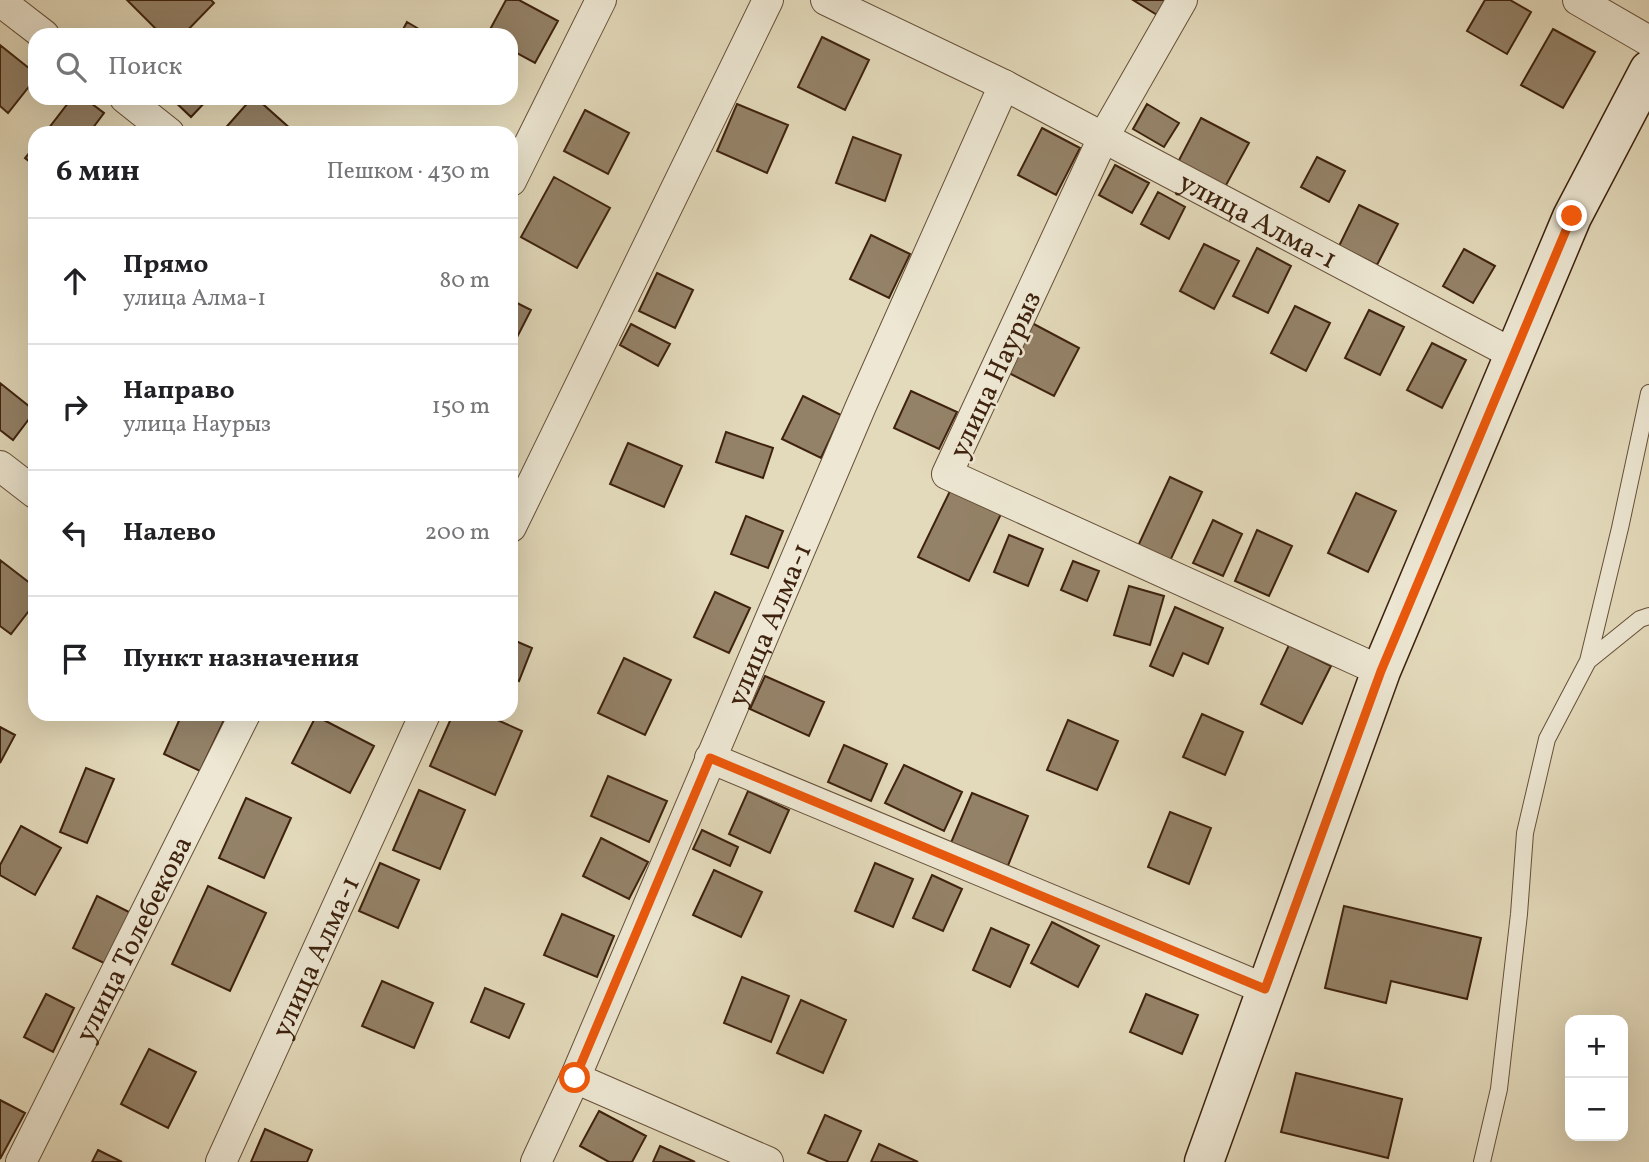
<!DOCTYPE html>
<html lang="ru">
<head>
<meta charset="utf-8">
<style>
  :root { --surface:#fff; --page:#f6f6f6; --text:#202124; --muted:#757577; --line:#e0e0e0 }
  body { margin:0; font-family:Vollkorn,serif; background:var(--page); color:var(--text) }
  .controls { position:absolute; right:21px; bottom:21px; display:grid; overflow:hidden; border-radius:14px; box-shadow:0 7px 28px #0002 }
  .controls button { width:63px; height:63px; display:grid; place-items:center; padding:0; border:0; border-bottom:2px solid var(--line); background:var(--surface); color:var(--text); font:35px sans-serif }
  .stop { position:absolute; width:21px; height:21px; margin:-16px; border:5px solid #ea580c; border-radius:50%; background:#fff }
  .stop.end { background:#ea580c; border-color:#fff; box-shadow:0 2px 7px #0008 }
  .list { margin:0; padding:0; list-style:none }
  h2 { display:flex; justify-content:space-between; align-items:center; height:91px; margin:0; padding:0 28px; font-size:30px }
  h2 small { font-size:23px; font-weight:400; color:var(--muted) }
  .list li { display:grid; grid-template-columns:46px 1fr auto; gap:21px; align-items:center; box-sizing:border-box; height:126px; padding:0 28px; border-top:2px solid var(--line) }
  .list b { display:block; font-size:26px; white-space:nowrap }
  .list p { margin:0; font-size:23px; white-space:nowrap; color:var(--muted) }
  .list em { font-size:23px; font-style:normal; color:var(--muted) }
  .icon { flex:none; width:38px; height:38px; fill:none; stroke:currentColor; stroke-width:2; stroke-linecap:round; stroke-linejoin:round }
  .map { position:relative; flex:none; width:1649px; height:1162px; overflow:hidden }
  .search { position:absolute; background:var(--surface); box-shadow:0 7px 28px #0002; left:28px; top:28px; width:490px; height:77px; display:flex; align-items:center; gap:18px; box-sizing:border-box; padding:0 24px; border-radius:21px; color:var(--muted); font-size:26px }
  .panel { position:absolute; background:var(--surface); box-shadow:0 7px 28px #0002; left:28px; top:126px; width:490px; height:595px; border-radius:21px }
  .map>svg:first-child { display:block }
  .building { fill:#948268; stroke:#3e220e; stroke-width:2 }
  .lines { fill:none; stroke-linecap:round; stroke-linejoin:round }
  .lane-casing { stroke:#675039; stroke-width:18 }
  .street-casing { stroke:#675039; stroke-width:32 }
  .secondary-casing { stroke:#3e220e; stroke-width:41 }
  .lane { stroke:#ede7d3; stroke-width:16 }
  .street { stroke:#ede7d3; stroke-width:30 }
  .secondary { stroke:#ede7d3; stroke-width:38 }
  .route { stroke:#ea580c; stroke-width:9 }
  .labels { text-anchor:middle; stroke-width:5; stroke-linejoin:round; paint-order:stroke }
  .street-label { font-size:28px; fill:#3e220e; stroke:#ede7d3 }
</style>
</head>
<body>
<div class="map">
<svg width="1649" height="1162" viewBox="0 0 1649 1162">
  <rect width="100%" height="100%" fill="#e3dabb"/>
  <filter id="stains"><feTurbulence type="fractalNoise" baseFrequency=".00286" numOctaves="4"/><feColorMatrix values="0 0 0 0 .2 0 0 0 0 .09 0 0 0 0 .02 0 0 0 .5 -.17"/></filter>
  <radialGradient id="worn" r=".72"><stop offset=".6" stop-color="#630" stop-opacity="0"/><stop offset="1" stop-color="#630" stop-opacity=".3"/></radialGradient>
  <path class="building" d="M127,0H211L214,3L183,35H162Z
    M506,0H519L558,21L535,63L511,50V35H487Z
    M1133,0H1167L1157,15Z
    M1485,0H1510L1531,12L1507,54L1467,31Z
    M407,22L429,35H400Z
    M1553,29L1595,52L1563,108L1521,85Z
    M822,37L869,60L845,110L798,87Z
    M0,45L35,73V79L8,113L0,106Z
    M72,98H84L104,113L89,133H45Z
    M171,98H209L191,117Z
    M252,98H256L293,131L290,133H221Z
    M737,104L788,125L767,173L717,151Z
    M1147,104L1179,123L1164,147L1133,129Z
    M585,110L629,133L608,174L564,151Z
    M1201,118L1249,143L1225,187L1178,162Z
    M1042,128L1080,148L1056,195L1018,175Z
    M853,137L901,155L885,201L836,183Z
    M35,146V166L25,158Z
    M1317,157L1345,171L1329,202L1301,187Z
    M1115,165L1149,183L1132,213L1099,195Z
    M554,177L610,208L577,268L521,237Z
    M1158,192L1185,207L1169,239L1141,224Z
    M1359,205L1398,224L1377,265L1339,246Z
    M871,235L910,254L889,298L850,279Z
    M1204,244L1239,261L1214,309L1180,291Z
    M1257,248L1291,266L1268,313L1233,296Z
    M1464,249L1495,266L1473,303L1443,286Z
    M657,273L693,290L675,328L639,311Z
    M511,300L531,310L514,343L511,341Z
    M1295,306L1330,323L1306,371L1271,353Z
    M1369,310L1404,327L1380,375L1345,358Z
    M1030,322L1079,348L1054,396L1005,371Z
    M631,324L670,344L658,366L620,345Z
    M1432,343L1466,360L1442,408L1407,390Z
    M0,383L35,411L13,440L0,430Z
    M911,391L957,412L939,449L894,428Z
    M803,396L841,415L821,458L782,439Z
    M726,432L773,448L763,478L716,462Z
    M628,443L682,466L664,507L610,484Z
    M1170,477L1202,492L1170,561L1138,546Z
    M951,489L1001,514L969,581L918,557Z
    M1356,493L1396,511L1368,572L1328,553Z
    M746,516L783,531L768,568L731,554Z
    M1213,520L1242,534L1223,576L1193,563Z
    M1257,530L1292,546L1269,596L1235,581Z
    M1009,535L1043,549L1028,586L994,572Z
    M0,560L35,587V603L11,634L0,626Z
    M1073,561L1099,571L1087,601L1061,590Z
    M1129,586L1164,596L1150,645L1114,635Z
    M715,592L750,608L729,653L694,637Z
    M1175,607L1223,628L1208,664L1183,653L1173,676L1150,666Z
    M511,639L532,648L519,681L511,677Z
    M1289,645L1331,666L1302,724L1261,704Z
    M624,658L671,680L645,735L598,713Z
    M765,676L824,702L809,736L750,709Z
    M182,714L226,716L200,771L164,754Z
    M453,714H484L522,731L495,795L430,766Z
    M1202,714L1243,732L1225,775L1183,757Z
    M316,716L374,746L350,793L292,763Z
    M1068,720L1118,741L1097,790L1047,770Z
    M0,727L15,735L0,763Z
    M844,745L887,764L871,801L828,782Z
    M904,765L962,792L944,831L885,803Z
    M86,768L114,779L87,843L60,832Z
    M608,776L667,801L649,842L591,816Z
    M419,790L465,810L440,869L393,850Z
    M748,791L789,810L770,853L729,834Z
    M972,793L1028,816L1007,868L950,845Z
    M246,798L291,818L264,878L219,858Z
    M1170,812L1211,828L1189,884L1148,867Z
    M21,826L61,848L35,895L0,875V865Z
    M702,830L738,847L730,866L693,849Z
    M601,838L648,862L629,899L583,876Z
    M380,863L419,880L398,928L359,911Z
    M875,863L913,879L893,927L855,911Z
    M714,870L762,892L741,937L693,915Z
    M932,875L962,889L943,931L913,918Z
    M208,886L266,913L230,991L172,964Z
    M97,896L133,914L108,965L73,948Z
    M1344,906L1481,938L1467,999L1391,981L1386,1003L1325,988Z
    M562,914L614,936L597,977L544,955Z
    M1052,922L1099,946L1078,987L1031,963Z
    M991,928L1029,945L1010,987L973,970Z
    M742,977L789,996L771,1042L724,1023Z
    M382,981L433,1003L414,1048L362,1026Z
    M485,988L524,1004L509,1038L471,1022Z
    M46,994L74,1008L53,1052L24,1037Z
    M1146,994L1198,1015L1182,1054L1130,1032Z
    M801,1000L846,1020L823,1073L777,1053Z
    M149,1049L196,1072L168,1128L121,1104Z
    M1296,1073L1402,1099L1388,1158L1281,1132Z
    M0,1100L25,1113L0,1159Z
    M599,1111L646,1136L632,1162H609L580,1146Z
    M825,1115L861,1131L847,1162H829L808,1153Z
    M265,1129L312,1150L307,1162H251Z
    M879,1144L918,1162H871Z
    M660,1146L695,1162H653Z
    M98,1150L122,1162H92Z"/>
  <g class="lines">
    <g class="lane-casing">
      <path id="lane" d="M1588,661L1640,619L1649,616
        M1482,1162L1499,1089L1519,914L1525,833L1547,739L1588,661L1620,528L1649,393"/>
    </g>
    <g class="street-casing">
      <g id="street">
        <path id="s1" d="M826,0L1004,85L1513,354"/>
        <path d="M1182,0L1103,138L947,474L1381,671"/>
        <path d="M1578,0L1649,41"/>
        <path d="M0,1L44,35"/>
        <path d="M125,98L169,133"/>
        <path d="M511,181L601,0"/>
        <path d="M0,466L35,493"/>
        <path d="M511,527L768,0"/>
        <path d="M710,758L1265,989"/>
        <path d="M575,1078L768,1162"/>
        <path id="s2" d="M21,1162L245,714"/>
        <path id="s3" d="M221,1162L425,714"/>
        <path id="s4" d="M536,1162L575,1078L861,406L1004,85"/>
      </g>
    </g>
    <g class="secondary-casing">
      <path id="secondary" d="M1204,1162L1381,671L1572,217L1649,70"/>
    </g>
    <use href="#lane" class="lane"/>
    <use href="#street" class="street"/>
    <use href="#secondary" class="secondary"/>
  </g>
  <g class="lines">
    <path class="route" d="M575,1078L710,758L1265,989L1381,671L1572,216"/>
  </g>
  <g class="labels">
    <g class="street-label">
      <text dy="10" stroke="none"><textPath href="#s1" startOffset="485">улица Алма-1</textPath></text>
      <text transform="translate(994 374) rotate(-65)" y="10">улица Наурыз</text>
      <text dy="10" stroke="none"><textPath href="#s4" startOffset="586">улица Алма-1</textPath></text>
      <text dy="10" stroke="none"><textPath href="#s2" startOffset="250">улица Толебекова</textPath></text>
      <text dy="10" stroke="none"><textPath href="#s3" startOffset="226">улица Алма-1</textPath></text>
    </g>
  </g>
  <rect width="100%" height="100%" filter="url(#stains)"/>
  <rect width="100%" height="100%" fill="url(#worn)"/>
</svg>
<div class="controls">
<button>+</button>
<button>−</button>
</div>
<div class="stop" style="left:575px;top:1078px"></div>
<div class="stop end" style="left:1572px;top:216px"></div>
<div class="search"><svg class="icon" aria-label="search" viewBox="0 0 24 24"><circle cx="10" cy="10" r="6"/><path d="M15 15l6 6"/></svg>Поиск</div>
<section class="panel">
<h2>6 мин<small>Пешком · 430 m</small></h2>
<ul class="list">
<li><svg class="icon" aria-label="ahead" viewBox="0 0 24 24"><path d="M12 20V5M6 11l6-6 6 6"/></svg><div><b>Прямо</b><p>улица Алма-1</p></div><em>80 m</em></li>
<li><svg class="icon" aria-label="right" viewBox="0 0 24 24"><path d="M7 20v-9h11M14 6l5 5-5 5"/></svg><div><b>Направо</b><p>улица Наурыз</p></div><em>150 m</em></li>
<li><svg class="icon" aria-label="left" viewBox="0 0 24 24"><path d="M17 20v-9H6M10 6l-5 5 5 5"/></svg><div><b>Налево</b></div><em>200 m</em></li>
<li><svg class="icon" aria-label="arrive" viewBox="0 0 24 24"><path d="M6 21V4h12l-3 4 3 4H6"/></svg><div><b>Пункт назначения</b></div></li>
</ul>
</section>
</div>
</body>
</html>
